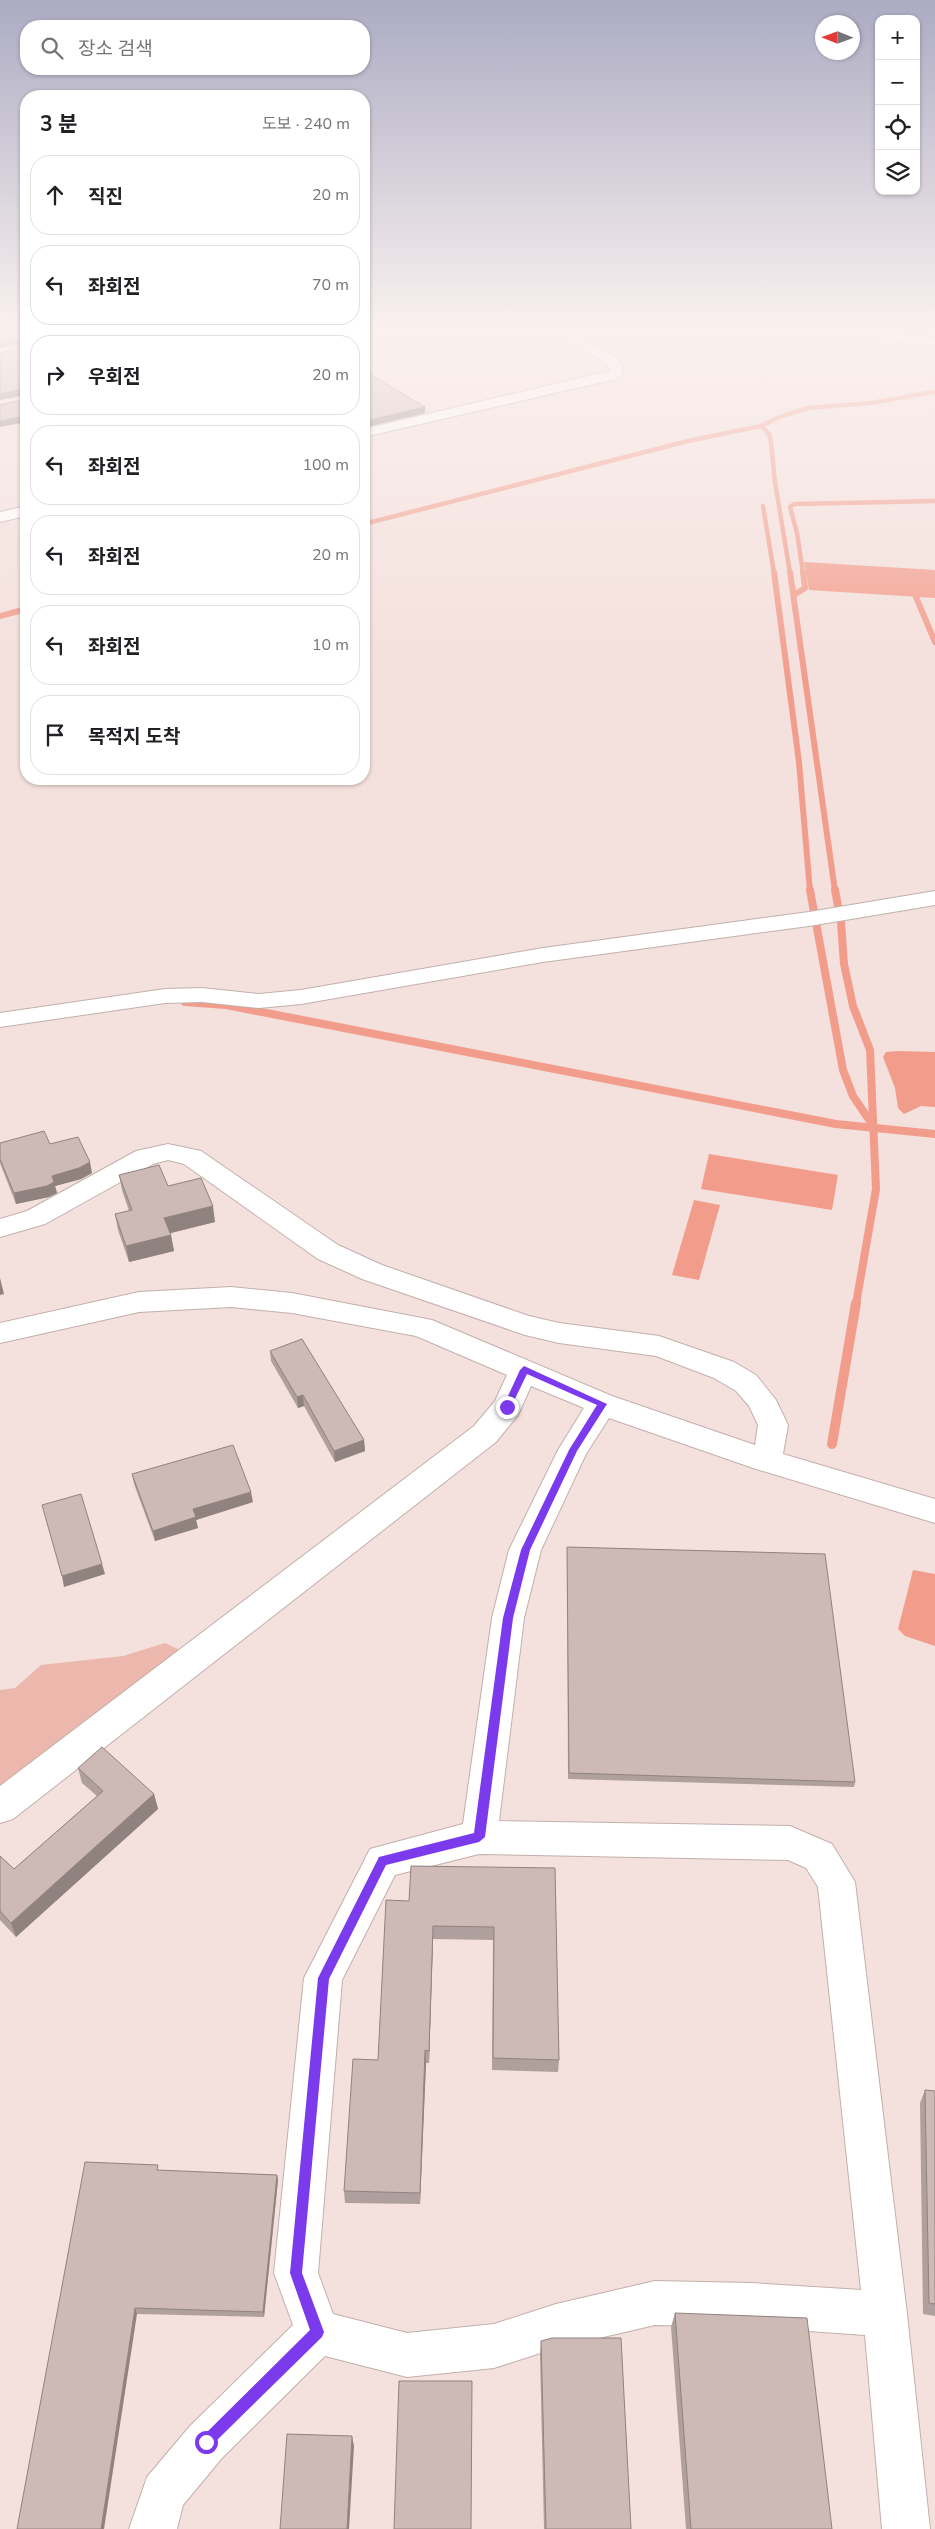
<!DOCTYPE html>
<html lang="ko">
<head>
<meta charset="utf-8">
<style>
  :root { --surface:#fff; --page:#f2f2f2; --text:#202124; --muted:#757577; --line:#e0e0e0 }
  body { margin:0; font-family:"Nunito Sans","Noto Sans KR",sans-serif; background:var(--page); color:var(--text) }
  .controls { position:absolute; right:15px; top:15px; display:grid; overflow:hidden; border-radius:10px; box-shadow:0 1px 4px #0004 }
  .controls button { width:45px; height:45px; display:grid; place-items:center; padding:0; border:0; border-bottom:1px solid var(--line); background:var(--surface); color:var(--text); font:25px sans-serif }
  .compass { position:absolute; left:815px; top:15px; width:45px; height:45px; border-radius:50%; background:var(--surface); box-shadow:0 1px 4px #0004; rotate:271deg }
  .stop { position:absolute; width:15px; height:15px; margin:-11px; border:4px solid #7c3aed; border-radius:50%; background:#fff }
  .stop.end { background:#7c3aed; border-color:#fff; box-shadow:0 1px 5px #0008 }
  .list { margin:0; padding:0; list-style:none }
  h2 { display:flex; justify-content:space-between; align-items:center; height:65px; margin:0; padding:0 20px; font-size:21px }
  h2 small { font-size:16px; font-weight:400; color:var(--muted) }
  .list li { display:grid; grid-template-columns:32px 1fr auto; gap:15px; align-items:center; box-sizing:border-box; height:80px; margin:0 10px 10px; padding:0 10px; border:1px solid var(--line); border-radius:20px }
  .list b { display:block; font-size:19px; white-space:nowrap }
  .list em { font-size:16px; font-style:normal; color:var(--muted) }
  .icon { flex:none; width:28px; height:28px; fill:none; stroke:currentColor; stroke-width:2; stroke-linecap:round; stroke-linejoin:round }
  .map { position:relative; flex:none; width:935px; height:2529px; overflow:hidden }
  .search { position:absolute; background:var(--surface); box-shadow:0 1px 4px #0004; left:20px; top:20px; width:350px; height:55px; display:flex; align-items:center; gap:12px; box-sizing:border-box; padding:0 18px; border-radius:20px; color:var(--muted); font-size:19px }
  .panel { position:absolute; background:var(--surface); box-shadow:0 1px 4px #0004; left:20px; top:90px; width:350px; height:695px; border-radius:20px }
  .map>svg:first-child { display:block }
  .green { fill:#ecb7ac }
  .water { fill:#f29d8c }
  .lines { fill:none; stroke-linecap:round; stroke-linejoin:round }
  .stream-far3 { stroke:#f29d8c; stroke-width:4.5 }
  .stream-far2 { stroke:#f29d8c; stroke-width:6 }
  .stream-far1 { stroke:#f29d8c; stroke-width:8 }
  .stream { stroke:#f29d8c; stroke-width:10 }
  .minor-casing { stroke:#c2b0ac; stroke-width:2 }
  .minor { fill:#fff; fill-rule:evenodd }
  .wall { fill:#b0a09d }
  .shaded-wall { fill:#90827f }
  .building { fill:#cdbab6; stroke:#90827f }
  .route { fill:#7c3aed }
</style>
</head>
<body>
<div class="map">
<svg width="935" height="2529" viewBox="0 0 935 2529">
  <rect width="100%" height="100%" fill="#f4e0dc"/>
  <path class="green" d="M165,1643L184,1652L0,1793V1690L15,1688L41,1665L123,1656Z"/>
  <path class="water" d="M804,562L935,570V598L809,590Z
    M898,1051L935,1052V1107L921,1106L904,1114L898,1108L895,1088L883,1057L886,1052Z
    M709,1154L838,1175L832,1210L701,1189Z
    M694,1200L720,1205L699,1280L672,1275Z
    M913,1570L935,1574V1646L905,1636L898,1629Z"/>
  <g class="lines">
    <path class="stream-far3" d="M761,426L769,434L771,442L775,482L790,573
      M763,506L774,573
      M364,524L688,441L761,426L782,416L808,408L870,403L935,392
      M803,573L797,533L790,507L794,504L935,501"/>
    <path class="stream-far2" d="M774,572L799,762L810,891
      M790,572L835,891
      M794,595L805,588L803,572
      M916,597L935,642
      M0,616L26,609"/>
    <path class="stream-far1" d="M810,890L843,1070L853,1096L874,1127
      M835,890L841,922L844,964L853,1006L870,1050L876,1189L856,1304
      M185,1002L226,1005L836,1124L935,1134"/>
    <path class="stream" d="M832,1444L856,1303"/>
    <g class="minor-casing">
      <path id="minor" d="M544,326H560L618,359L624,372L616,379L364,437V429L610,371L607,364Z
        M792,326H833L935,338V346L798,330Z
        M26,506V516L0,522V512Z
        M935,891V905L809,926L543,962L301,1004L259,1008L202,1002L165,1003L0,1027V1013L165,989L202,988L259,994L301,990L543,948L809,912Z
        M168,1144L201,1151L338,1245L382,1265L529,1316L559,1323L659,1336L734,1362L756,1375L776,1400L788,1425L783,1454L935,1499V1523L756,1469L609,1418L586,1454L541,1550L524,1618L499,1821L790,1826L832,1844L855,1882L907,2314L930,2529H882L865,2335L751,2327L655,2325L556,2348L494,2368L407,2377L325,2356L222,2458L183,2505L177,2529H129L147,2477L190,2426L293,2325L274,2273L304,1978L370,1849L463,1824L492,1618L509,1550L558,1450L584,1408L531,1386L518,1415L496,1442L13,1819L0,1823V1786L474,1426L495,1401L507,1375L416,1336L292,1313L231,1307L139,1312L0,1343V1323L139,1292L231,1287L292,1293L432,1320L612,1396L755,1445L758,1425L749,1406L736,1391L714,1378L656,1356L559,1343L525,1335L362,1279L318,1259L184,1164L168,1160L153,1164L45,1224L0,1237V1219L27,1211L136,1151ZM479,1854L788,1860L806,1868L818,1887L861,2290L751,2283L655,2281L556,2304L494,2324L407,2333L333,2314L318,2273L342,1980L395,1875Z"/>
    </g>
    <use href="#minor" class="minor"/>
  </g>
  <path class="wall" d="M364,371L425,407V413L366,427L364,425Z
    M0,1143L50,1144L92,1173L81,1179L55,1186L57,1193L49,1197L16,1204L0,1163Z
    M119,1175L168,1186L215,1222L170,1233L174,1251L129,1262L118,1230L115,1214L129,1211L122,1190Z
    M270,1351L364,1440L365,1451L335,1462L304,1406L298,1408L271,1361Z
    M132,1474L253,1502L196,1520L198,1528L155,1541L134,1484Z
    M567,1553L855,1782L854,1787L568,1779Z
    M78,1768L154,1794L158,1809L16,1937L0,1920V1856L14,1869L97,1796L82,1783Z
    M555,1868L559,2060L558,2072L492,2070L493,1940L433,1939L429,2063H426L420,2204L345,2203L344,2191L378,2060L409,1901Z
    M925,2090L935,2091V2316L923,2314L920,2103Z
    M159,2171L277,2175L278,2180L264,2317L137,2314L17,2529Z
    M675,2313L832,2529H686L671,2327Z
    M541,2341L631,2529H544L540,2355Z"/>
  <path class="shaded-wall" d="M25,338L26,343L0,348V342Z
    M25,389L26,395L0,400V394Z
    M425,407V413L366,427V421Z
    M26,416V422L0,427V421Z
    M90,1162L92,1173L81,1179L55,1186L57,1193L49,1197L16,1204L14,1193L52,1176Z
    M213,1206L215,1222L167,1234L164,1218Z
    M171,1235L174,1251L129,1262L126,1246Z
    M0,1278L4,1294L0,1295Z
    M303,1395L304,1406L298,1408L297,1397Z
    M364,1440L365,1451L335,1462L334,1451Z
    M251,1492L253,1502L196,1520L198,1528L155,1541L153,1531L193,1509Z
    M102,1564L105,1574L64,1587L62,1576Z
    M154,1794L158,1809L16,1937L11,1923Z
    M433,1926V1939L429,2063V2051Z
    M425,2050L426,2063L420,2204V2193Z
    M277,2175L278,2180L264,2317L263,2312Z
    M135,2308L137,2314L104,2529H101Z
    M352,2436L354,2446L349,2529H347Z"/>
  <path class="building" d="M0,326H26V344L25,338L0,342Z
    M26,348V396L25,389L0,394V353Z
    M364,371L425,407L366,421L364,420Z
    M26,399V416L0,421V405Z
    M44,1131L50,1144L78,1137L90,1162L79,1168L52,1176L54,1182L47,1186L14,1193L0,1159V1143Z
    M159,1165L168,1186L201,1178L213,1206L164,1218L171,1235L126,1246L115,1214L132,1210L119,1175Z
    M302,1339L364,1440L334,1451L303,1395L297,1397L270,1351Z
    M233,1445L251,1492L193,1509L196,1517L153,1531L132,1474Z
    M81,1494L102,1564L62,1576L42,1505Z
    M567,1547L825,1554L855,1782L569,1773Z
    M102,1747L154,1794L11,1923L0,1911V1856L14,1869L103,1791L78,1768Z
    M411,1866L555,1868L559,2060L493,2058L494,1927L433,1926L429,2051L425,2050L420,2193L344,2191L353,2059L378,2060L386,1900L409,1901Z
    M925,2090L935,2091V2304L929,2303Z
    M85,2162L158,2165L157,2170L277,2175L263,2312L135,2308L101,2529H17Z
    M675,2313L807,2318L832,2529H691Z
    M552,2338H621L631,2529H546L541,2341Z
    M399,2381H472L471,2529H394Z
    M287,2434L352,2436L347,2529H280Z"/>
  <linearGradient id="sky" x2="0" y2="1"><stop stop-color="#acabc3"/><stop offset="0.48" stop-color="#faf1ef"/><stop offset="1" stop-color="#faf1ef" stop-opacity="0"/></linearGradient>
  <rect width="935" height="680" fill="url(#sky)"/>
  <path class="route" d="M524,1366L607,1404L577,1451L530,1550L513,1618L485,1837L479,1842L386,1865L329,1979L302,2273L324,2332L322,2337L211,2446L206,2448L202,2446L200,2442L202,2437L310,2330L290,2273L318,1978L379,1857L474,1833L503,1618L521,1550L569,1450L597,1405L527,1374L510,1409H504L503,1407L520,1370Z"/>
</svg>
<div class="controls">
<button>+</button>
<button>−</button>
<button><svg class="icon" aria-label="locate" viewBox="0 0 24 24"><circle cx="12" cy="12" r="6"/><path d="M12 2v4M12 18v4M2 12h4M18 12h4"/></svg></button>
<button><svg class="icon" aria-label="layers" viewBox="0 0 24 24"><path d="M12 4l9 5-9 5-9-5zM3 14l9 5 9-5"/></svg></button>
</div>
<svg class="compass" viewBox="-18 -18 36 36"><path d="M0-13l5 13h-10z" fill="#e53935"/><path d="M0 13l5-13h-10z" fill="#757577"/></svg>
<div class="stop" style="left:206px;top:2442px"></div>
<div class="stop end" style="left:507px;top:1407px"></div>
<div class="search"><svg class="icon" aria-label="search" viewBox="0 0 24 24"><circle cx="10" cy="10" r="6"/><path d="M15 15l6 6"/></svg>장소 검색</div>
<section class="panel">
<h2>3 분<small>도보 · 240 m</small></h2>
<ul class="list">
<li><svg class="icon" aria-label="ahead" viewBox="0 0 24 24"><path d="M12 20V5M6 11l6-6 6 6"/></svg><div><b>직진</b></div><em>20 m</em></li>
<li><svg class="icon" aria-label="left" viewBox="0 0 24 24"><path d="M17 20v-9H6M10 6l-5 5 5 5"/></svg><div><b>좌회전</b></div><em>70 m</em></li>
<li><svg class="icon" aria-label="right" viewBox="0 0 24 24"><path d="M7 20v-9h11M14 6l5 5-5 5"/></svg><div><b>우회전</b></div><em>20 m</em></li>
<li><svg class="icon" aria-label="left" viewBox="0 0 24 24"><path d="M17 20v-9H6M10 6l-5 5 5 5"/></svg><div><b>좌회전</b></div><em>100 m</em></li>
<li><svg class="icon" aria-label="left" viewBox="0 0 24 24"><path d="M17 20v-9H6M10 6l-5 5 5 5"/></svg><div><b>좌회전</b></div><em>20 m</em></li>
<li><svg class="icon" aria-label="left" viewBox="0 0 24 24"><path d="M17 20v-9H6M10 6l-5 5 5 5"/></svg><div><b>좌회전</b></div><em>10 m</em></li>
<li><svg class="icon" aria-label="arrive" viewBox="0 0 24 24"><path d="M6 21V4h12l-3 4 3 4H6"/></svg><div><b>목적지 도착</b></div></li>
</ul>
</section>
</div>
</body>
</html>
